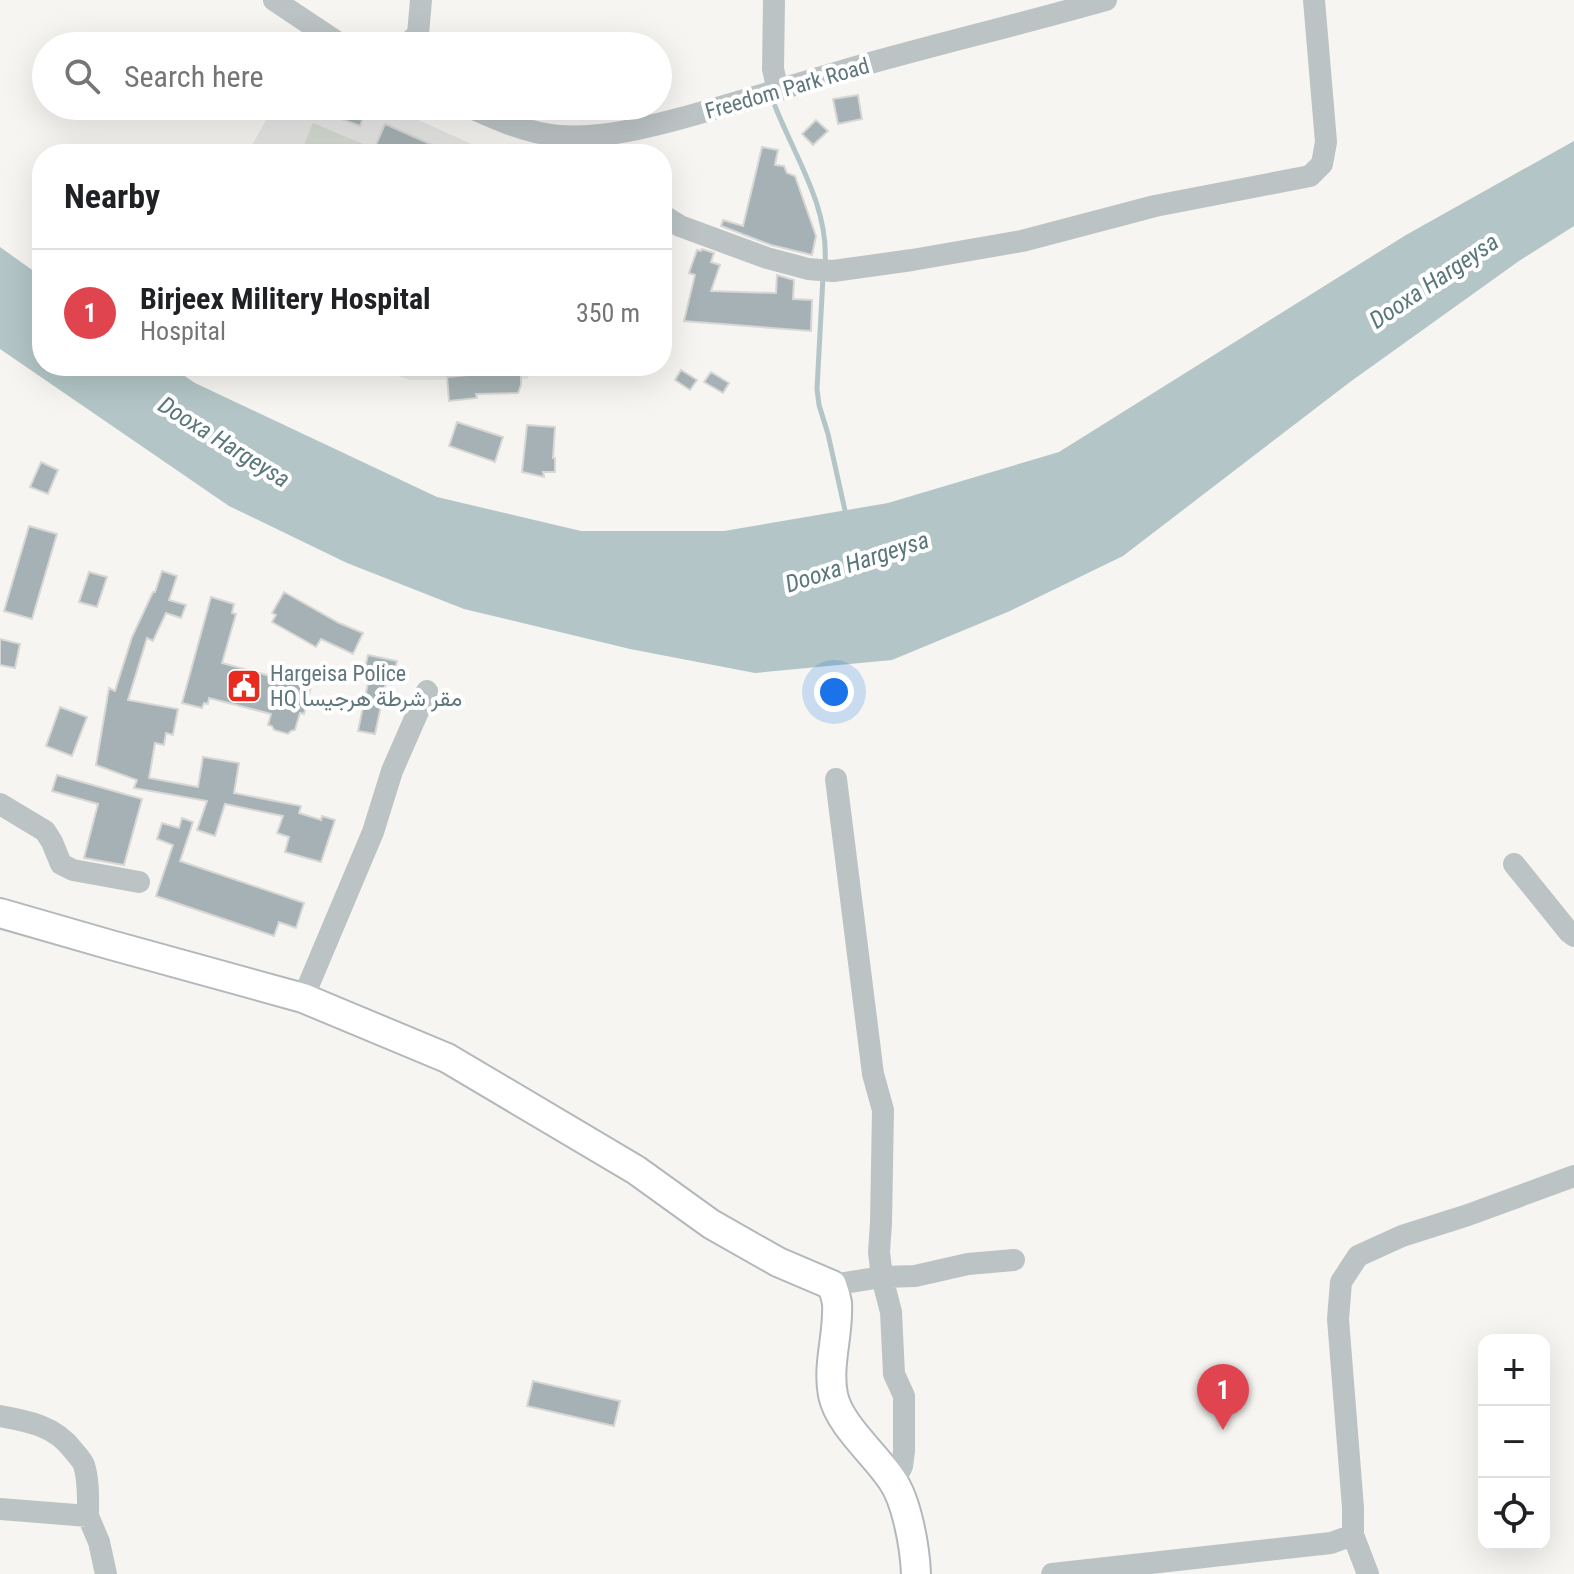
<!DOCTYPE html>
<html lang="en">
<head>
<meta charset="utf-8">
<style>
  :root { --surface:#fff; --page:#f2f2f2; --text:#202124; --muted:#757577; --line:#e0e0e0; --accent:#b45309 }
  body { margin:0; font-family:"Roboto Condensed",Vazirmatn,sans-serif; background:var(--page); color:var(--text) }
  .controls { position:absolute; right:24px; bottom:24px; display:grid; overflow:hidden; border-radius:16px; box-shadow:0 8px 32px #0002 }
  .controls button { width:72px; height:72px; display:grid; place-items:center; padding:0; border:0; border-bottom:2px solid var(--line); background:var(--surface); color:var(--text); font:40px sans-serif }
  .you { position:absolute; left:834px; top:692px; width:28px; height:28px; margin:-20px; border:6px solid #fff; border-radius:50%; background:#1a73e8; box-shadow:0 0 0 12px #1a73e833 }
  .badge { display:grid; place-items:center; width:52px; height:52px; border-radius:50%; background:var(--accent); color:#fff; font-size:26px; font-weight:700 }
  .pin { position:absolute; translate:-50% -66px; filter:drop-shadow(0 2px 4px #0008) }
  .pin::after { content:''; position:absolute; top:42px; width:28px; height:24px; background:inherit; clip-path:polygon(0 0,100% 0,50% 100%) }
  .list { margin:0; padding:0; list-style:none }
  h2 { display:flex; justify-content:space-between; align-items:center; height:104px; margin:0; padding:0 32px; font-size:34px }
  h2 small { font-size:26px; font-weight:400; color:var(--muted) }
  .list li { display:grid; grid-template-columns:52px 1fr auto; gap:24px; align-items:center; box-sizing:border-box; height:128px; padding:0 32px; border-top:2px solid var(--line) }
  .list b { display:block; font-size:30px; white-space:nowrap }
  .list p { margin:0; font-size:26px; white-space:nowrap; color:var(--muted) }
  .list em { font-size:26px; font-style:normal; color:var(--muted) }
  .icon { flex:none; width:44px; height:44px; fill:none; stroke:currentColor; stroke-width:2; stroke-linecap:round; stroke-linejoin:round }
  .map { position:relative; flex:none; width:1574px; height:1574px; overflow:hidden }
  .search { position:absolute; background:var(--surface); box-shadow:0 8px 32px #0002; left:32px; top:32px; width:640px; height:88px; display:flex; align-items:center; gap:20px; box-sizing:border-box; padding:0 28px; border-radius:44px; color:var(--muted); font-size:30px }
  .panel { position:absolute; background:var(--surface); box-shadow:0 8px 32px #0002; left:32px; top:144px; width:640px; height:232px; border-radius:32px }
  .map>svg:first-child { display:block }
  .built { fill:#e6e7e5 }
  .green { fill:#d6dbd1 }
  .water { fill:#b3c5c6 }
  .lines { fill:none; stroke-linecap:round; stroke-linejoin:round }
  .stream { stroke:#b3c5c6; stroke-width:5 }
  .building { fill:#a5b1b4; stroke:#d7d7d5; stroke-width:2 }
  .major-casing { stroke:#b2b8bb; stroke-width:32 }
  .minor { stroke:#bcc3c5; stroke-width:22 }
  .major { stroke:#fff; stroke-width:28 }
  .labels { text-anchor:middle; stroke-width:8; stroke-linejoin:round; paint-order:stroke }
  .street-label { font-size:22px; fill:#60777e; stroke:#fff }
  .poi-label { font-size:22px; fill:#60777e; stroke:#fff; text-anchor:start }
  .water-label { font-size:24px; font-style:italic; fill:#5a777a; stroke:#fff }
</style>
</head>
<body>
<div class="map">
<svg width="1574" height="1574" viewBox="0 0 1574 1574">
  <rect width="100%" height="100%" fill="#f6f5f2"/>
  <path class="built" d="M274,106H387L494,154H247Z
    M370,366H536L527,379L410,380Z"/>
  <path class="green" d="M313,123L368,146L365,154H300Z"/>
  <path class="water" d="M1574,141V226L1519,261L1350,382L1123,556L1010,611L892,660L755,673L630,649L464,609L347,563L229,506L0,349V247L42,277V366H170L195,383L437,497L581,531H724L888,503L1059,452L1406,235Z"/>
  <g class="lines">
    <path class="stream" d="M775,106C795,157 829,207 825,263
      M823,277L817,389L819,405L828,434L846,515"/>
  </g>
  <path class="building" d="M858,95L862,119L838,124L833,99Z
    M346,106H368L360,126L341,119Z
    M816,120L828,131L813,145L802,134Z
    M385,124L453,154H405L396,150L394,154H372Z
    M762,147L778,150L775,165L784,166L787,173L795,176L816,236L812,255L771,245L721,226L723,220L743,226Z
    M702,249L714,253L711,262L720,265L711,291L776,293L777,275L794,280L793,299L812,300L811,331L684,321L695,275L689,273L697,250L701,251Z
    M681,370L697,380L690,390L675,380Z
    M486,371H521V385L518,393L476,394L477,398L449,401L447,377L486,373Z
    M711,372L729,383L723,393L704,382Z
    M457,422L503,437L495,462L449,446Z
    M527,425L555,427L553,458H555V472H543L544,477L522,472Z
    M41,462L58,470L48,494L30,487Z
    M29,526L57,534L32,619L4,611Z
    M162,571L177,576L169,600L186,605L181,618L166,613L153,641L147,638L128,700L178,709L173,735L166,733L164,745L155,743L149,778L198,787L203,757L239,763L234,793L301,806L299,813L321,820L322,816L335,820L321,862L285,852L289,837L277,833L283,816L225,804L215,836L197,830L207,801L134,788L137,780L96,765L109,688L115,691L132,637L153,592H155Z
    M89,572L107,577L97,607L79,602Z
    M284,592L339,623L363,633L353,654L321,639L316,647L272,622L276,615L272,613Z
    M211,597L234,604L232,613L236,614L222,663L311,687L304,714L300,713L295,730L291,731L288,734L274,730L272,726L268,725L271,714L209,698L208,704L204,703L202,708L182,703Z
    M0,639L20,644L15,668L0,665Z
    M368,655L397,661L392,683L386,682L375,734L358,731L369,678L363,676Z
    M60,707L87,717L72,756L46,746Z
    M57,775L142,799L124,865L84,858L98,804L52,791Z
    M182,818L193,822L180,861L304,903L296,928L279,922L274,936L156,896L173,845L157,839L162,823L179,828Z
    M533,1381L620,1401L614,1426L527,1406Z"/>
  <g class="lines">
    <g class="major-casing">
      <path id="major" d="M0,913L111,945L303,998L447,1058L636,1170L711,1224L778,1262L832,1285C834,1291 836,1297 837,1303C839,1334 827,1364 833,1395C839,1425 876,1455 892,1480C907,1501 915,1548 916,1574"/>
    </g>
    <path class="minor" d="M274,0L343,46
      M774,0L773,69L778,91
      M405,46L418,34L421,0
      M467,106C496,119 526,133 559,136C599,139 640,129 678,119C733,104 787,87 842,71C929,46 1018,25 1106,0
      M662,215L680,226L767,258L808,269L833,271L912,260L1022,241L1155,206L1310,176L1322,164L1326,142L1314,0
      M0,804L45,831L52,842L61,864L73,870L139,882
      M1514,864L1569,932L1574,936
      M303,998L373,832L392,771L427,691
      M832,1285L882,1277L879,1252L881,1223L883,1110L873,1074L836,779
      M0,1416C28,1421 55,1426 73,1450C77,1455 82,1460 84,1465C89,1481 88,1500 88,1516
      M894,1482L902,1466L904,1451V1396L894,1374L891,1312L882,1277L915,1276L968,1264L1014,1260
      M0,1509L88,1516L99,1542L106,1574
      M1052,1574L1331,1543L1353,1535
      M1368,1574L1353,1535V1508L1338,1319L1341,1282L1358,1256L1402,1236L1468,1215L1574,1176"/>
    <use href="#major" class="major"/>
  </g>
  <defs>
    <g id="civic-square" transform="scale(1.8)"><rect x="-9" y="-9" width="18" height="18" rx="4" fill="#e92a1e" stroke="#fff"/><path d="M-.6-6.5H3V-4.5H.6V-3L4-1V1h2V6H-6V1h2V-1L-.6-3ZM-1.2 2.5V6h2.4V2.5Z" fill="#fff"/></g>
  </defs>
  <g fill-rule="evenodd">
    <use href="#civic-square" x="244" y="686"/>
  </g>
  <g class="labels">
    <g class="street-label">
      <text transform="translate(787 88) rotate(-16)" y="8">Freedom Park Road</text>
    </g>
    <g class="poi-label">
      <text x="270" y="681">Hargeisa Police<tspan x="270" dy="25">HQ مقر شرطة هرجيسا</tspan></text>
    </g>
    <g class="water-label">
      <text transform="translate(1434 281) rotate(-34)" y="8">Dooxa Hargeysa</text>
      <text transform="translate(224 442) rotate(32)" y="8">Dooxa Hargeysa</text>
      <text transform="translate(857 562) rotate(-18)" y="8">Dooxa Hargeysa</text>
    </g>
  </g>
</svg>
<div class="controls">
<button>+</button>
<button>−</button>
<button><svg class="icon" aria-label="locate" viewBox="0 0 24 24"><circle cx="12" cy="12" r="6"/><path d="M12 2v4M12 18v4M2 12h4M18 12h4"/></svg></button>
</div>
<div class="you"></div>
<div class="pin badge" style="left:1223px;top:1430px;background:#e0444e">1</div>
<div class="search"><svg class="icon" aria-label="search" viewBox="0 0 24 24"><circle cx="10" cy="10" r="6"/><path d="M15 15l6 6"/></svg>Search here</div>
<section class="panel">
<h2>Nearby<small></small></h2>
<ul class="list">
<li><span class="badge" style="background:#e0444e">1</span><div><b>Birjeex Militery Hospital</b><p>Hospital</p></div><em>350 m</em></li>
</ul>
</section>
</div>
</body>
</html>
